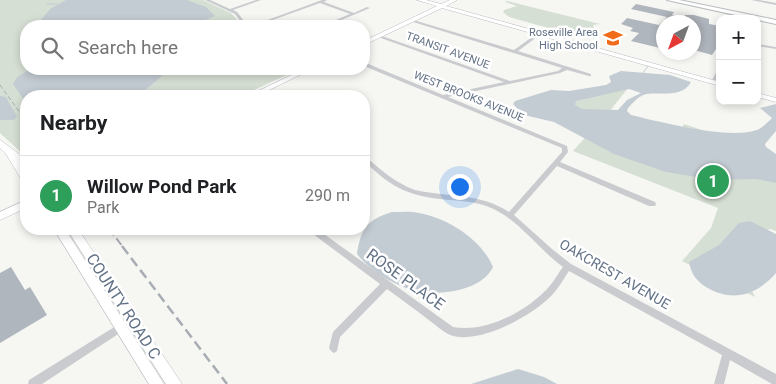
<!DOCTYPE html>
<html lang="en">
<head>
<meta charset="utf-8">
<style>
  :root { --surface:#fff; --page:#f6f6f6; --text:#202124; --muted:#757577; --line:#e0e0e0; --accent:#f06c19 }
  body { margin:0; font-family:Roboto,sans-serif; background:var(--page); color:var(--text) }
  .controls { position:absolute; right:15px; top:15px; display:grid; overflow:hidden; border-radius:10px; box-shadow:0 2px 8px #0003 }
  .controls button { width:45px; height:45px; display:grid; place-items:center; padding:0; border:0; border-bottom:1px solid var(--line); background:var(--surface); color:var(--text); font:25px sans-serif }
  .compass { position:absolute; left:656px; top:15px; width:45px; height:45px; border-radius:50%; background:var(--surface); box-shadow:0 2px 8px #0003; rotate:221deg }
  .you { position:absolute; left:459px; top:186px; width:18px; height:18px; margin:-12px; border:4px solid #fff; border-radius:50%; background:#1a73e8; box-shadow:0 0 0 8px #1a73e833 }
  .badge { display:grid; place-items:center; width:32px; height:32px; border-radius:50%; background:var(--accent); color:#fff; font-size:16px; font-weight:700 }
  .pin { position:absolute; translate:-50% -50%; border:2px solid #fff; box-shadow:0 1px 5px #0006 }
  .list { margin:0; padding:0; list-style:none }
  h2 { display:flex; justify-content:space-between; align-items:center; height:65px; margin:0; padding:0 20px; font-size:21px }
  h2 small { font-size:16px; font-weight:400; color:var(--muted) }
  .list li { display:grid; grid-template-columns:32px 1fr auto; gap:15px; align-items:center; box-sizing:border-box; height:80px; padding:0 20px; border-top:1px solid var(--line) }
  .list b { display:block; font-size:19px; white-space:nowrap }
  .list p { margin:0; font-size:16px; white-space:nowrap; color:var(--muted) }
  .list em { font-size:16px; font-style:normal; color:var(--muted) }
  .icon { flex:none; width:28px; height:28px; fill:none; stroke:currentColor; stroke-width:2; stroke-linecap:round; stroke-linejoin:round }
  .map { position:relative; flex:none; width:776px; height:384px; overflow:hidden }
  .search { position:absolute; background:var(--surface); box-shadow:0 2px 8px #0003; left:20px; top:20px; width:350px; height:55px; display:flex; align-items:center; gap:12px; box-sizing:border-box; padding:0 18px; border-radius:20px; color:var(--muted); font-size:19px }
  .panel { position:absolute; background:var(--surface); box-shadow:0 2px 8px #0003; left:20px; top:90px; width:350px; height:145px; border-radius:20px }
  .map>svg:first-child { display:block }
  .green { fill:#d6dfd4 }
  .water { fill:#c4ccd3; fill-rule:evenodd }
  .lines { fill:none; stroke-linecap:round; stroke-linejoin:round }
  .stream { stroke:#c4ccd3; stroke-width:1 }
  .building { fill:#b0b6bd }
  .secondary-casing { stroke:#babec3; stroke-width:1 }
  .highway-casing { stroke:#b8bbbf; stroke-width:2 }
  .street { fill:#c9cbcf; fill-rule:evenodd }
  .secondary { fill:#fff; fill-rule:evenodd }
  .highway { fill:#fff; fill-rule:evenodd }
  .rail-far2 { stroke:#a8acb3; stroke-width:1; stroke-dasharray:4.5 2.5; stroke-linecap:butt }
  .rail-far1 { stroke:#a8acb3; stroke-width:2; stroke-dasharray:8 4; stroke-linecap:butt }
  .rail { stroke:#a8acb3; stroke-width:2.5; stroke-dasharray:10 5; stroke-linecap:butt }
  .labels { text-anchor:middle; stroke-width:5; stroke-linejoin:round; paint-order:stroke }
  .far-poi-label { font-size:11px; fill:#637286; stroke:#fff; text-anchor:end }
  .far-street-label { font-size:11px; fill:#637286; stroke:#fff }
  .street-label { font-size:14px; fill:#637286; stroke:#fff }
  .near-street-label { font-size:16px; fill:#637286; stroke:#fff }
</style>
</head>
<body>
<div class="map">
<svg width="776" height="384" viewBox="0 0 776 384">
  <rect width="100%" height="100%" fill="#f6f7f3"/>
  <path class="green" d="M0,0H203L231,13L239,22L227,26H26V69H286L293,72L241,96H26V157L0,133Z
    M507,1L600,24L593,25L595,30L581,34L585,36L584,38L509,17L503,12L504,10L517,6L505,2Z
    M628,88L609,112L677,136L684,124L776,155V231L770,229L756,234L743,270L755,297L682,261L711,228L718,208L573,151L592,130L538,109Z"/>
  <path class="water" d="M66,0H187L206,7L215,16L192,26H36L50,9Z
    M31,69H157L162,76L144,91L142,96H26V103L13,84L17,77Z
    M621,71L670,75L691,82C683,98 661,92 647,94C639,95 633,103 628,108L627,111L631,115C660,122 730,140 757,130C762,128 768,122 772,118L760,108L776,104V131L765,144L766,147L776,154V183L756,179L714,180L666,172L614,154L554,122L524,115L513,104L515,101L551,90L569,91L606,85L611,82L609,76ZM629,89L641,93L627,100L618,110L582,109L575,105L576,101Z
    M0,96L6,97L17,117L13,120H0Z
    M392,212C401,212 411,211 419,213C448,218 482,240 493,267C482,290 444,295 420,292C398,288 370,271 357,254C361,228 367,220 392,212Z
    M750,221L776,234V273C757,295 732,303 706,287C696,281 691,273 689,262L719,245L739,223Z
    M518,369L544,377L557,384H471Z"/>
  <g class="lines">
    <path class="stream" d="M47,4H57
      M643,73L648,66L646,65"/>
  </g>
  <path class="building" d="M636,4L674,12L672,15L685,18V15H694L709,19V24L720,26V43L712,55L694,50V22H664V49L631,41L639,33L630,31L633,28L621,24L627,18L659,25L667,17L631,9Z
    M11,267L25,290L30,287L47,315L0,343V273Z"/>
  <g class="lines">
    <g class="secondary-casing">
      <path id="secondary" d="M417,0H426L441,4L450,0H457L446,6L720,82V86L442,8L364,45V41L437,6Z
        M304,69H312L257,96H248Z
        M757,93L776,98V102L757,97Z
        M0,140L26,159V166L22,164L26,172V183L23,182L6,154L0,148Z
        M26,200V208L0,220V212Z
        M54,229H65L164,384H149Z
        M67,229H78L182,384H166Z"/>
    </g>
    <g class="highway-casing">
      <path id="highway" d="M667,0H679L776,20V24Z"/>
    </g>
    <path class="street" d="M205,0H210L230,9L256,0H261L233,10L237,12L248,26H244L235,14Z
      M322,0H327L324,2L354,13L367,7L370,8L327,26H322L350,14L320,3L256,26H251Z
      M751,0H759L776,3V5Z
      M410,19L514,50L539,32H541V34L518,51L591,74V76H589L567,70L560,73L448,97L567,146L568,152L560,162L655,202L656,204L655,206H649L557,166L514,215L552,249L571,264L776,374V384H772L730,360L724,384H714L722,355L569,271C563,280 557,291 549,298C529,317 476,347 448,334C442,331 436,325 430,321C416,310 401,299 387,289L340,337L337,351L334,353L331,351L329,348L333,332L380,284L309,231L308,229H317L453,327C484,333 523,313 544,292C552,285 557,275 563,267C538,249 519,219 489,207C474,201 457,201 440,199C405,195 389,185 364,161V156L366,157C382,171 396,183 415,190C447,197 481,193 509,212L562,152V148L364,66V63H366L443,95L504,82L378,37L377,36L379,35L510,81L558,71L562,68L410,21Z
      M757,44L776,47V49L757,46Z
      M718,69H720V75L715,83H711V82Z
      M132,316L135,317L137,320L135,323L42,384H28L29,380Z"/>
    <use href="#secondary" class="secondary"/>
    <use href="#highway" class="highway"/>
    <path class="rail-far2" d="M0,85L26,121"/>
    <path class="rail-far1" d="M109,229L123,247"/>
    <path class="rail" d="M122,246L227,384"/>
  </g>
  <defs>
    <g id="school-bare" transform="scale(1.5)"><path d="M0-5L7-2L0 1L-7-2ZM-4 1L0 2.5L4 1V4Q0 6-4 4Z" fill="#f06c19" stroke="#fff" stroke-width="2.5" paint-order="stroke"/></g>
  </defs>
  <g fill-rule="evenodd">
    <use href="#school-bare" x="613" y="38"/>
  </g>
  <g class="labels">
    <g class="far-poi-label">
      <text x="598" y="36">Roseville Area<tspan x="598" dy="13">High School</tspan></text>
    </g>
    <g class="far-street-label">
      <text transform="translate(448 50) rotate(20)" y="4">TRANSIT AVENUE</text>
      <text transform="translate(469 96) rotate(22)" y="4">WEST BROOKS AVENUE</text>
    </g>
    <g class="street-label">
      <text transform="translate(615 274) rotate(30)" y="5">OAKCREST AVENUE</text>
    </g>
    <g class="near-street-label">
      <text transform="translate(406 279) rotate(36)" y="6">ROSE PLACE</text>
      <text transform="translate(124 306) rotate(57)" y="6">COUNTY ROAD C</text>
    </g>
  </g>
</svg>
<div class="controls">
<button>+</button>
<button>−</button>
</div>
<svg class="compass" viewBox="-18 -18 36 36"><path d="M0-13l5 13h-10z" fill="#e53935"/><path d="M0 13l5-13h-10z" fill="#757577"/></svg>
<div class="you"></div>
<div class="pin badge" style="left:713px;top:181px;background:#2e9e5b">1</div>
<div class="search"><svg class="icon" aria-label="search" viewBox="0 0 24 24"><circle cx="10" cy="10" r="6"/><path d="M15 15l6 6"/></svg>Search here</div>
<section class="panel">
<h2>Nearby<small></small></h2>
<ul class="list">
<li><span class="badge" style="background:#2e9e5b">1</span><div><b>Willow Pond Park</b><p>Park</p></div><em>290 m</em></li>
</ul>
</section>
</div>
</body>
</html>
